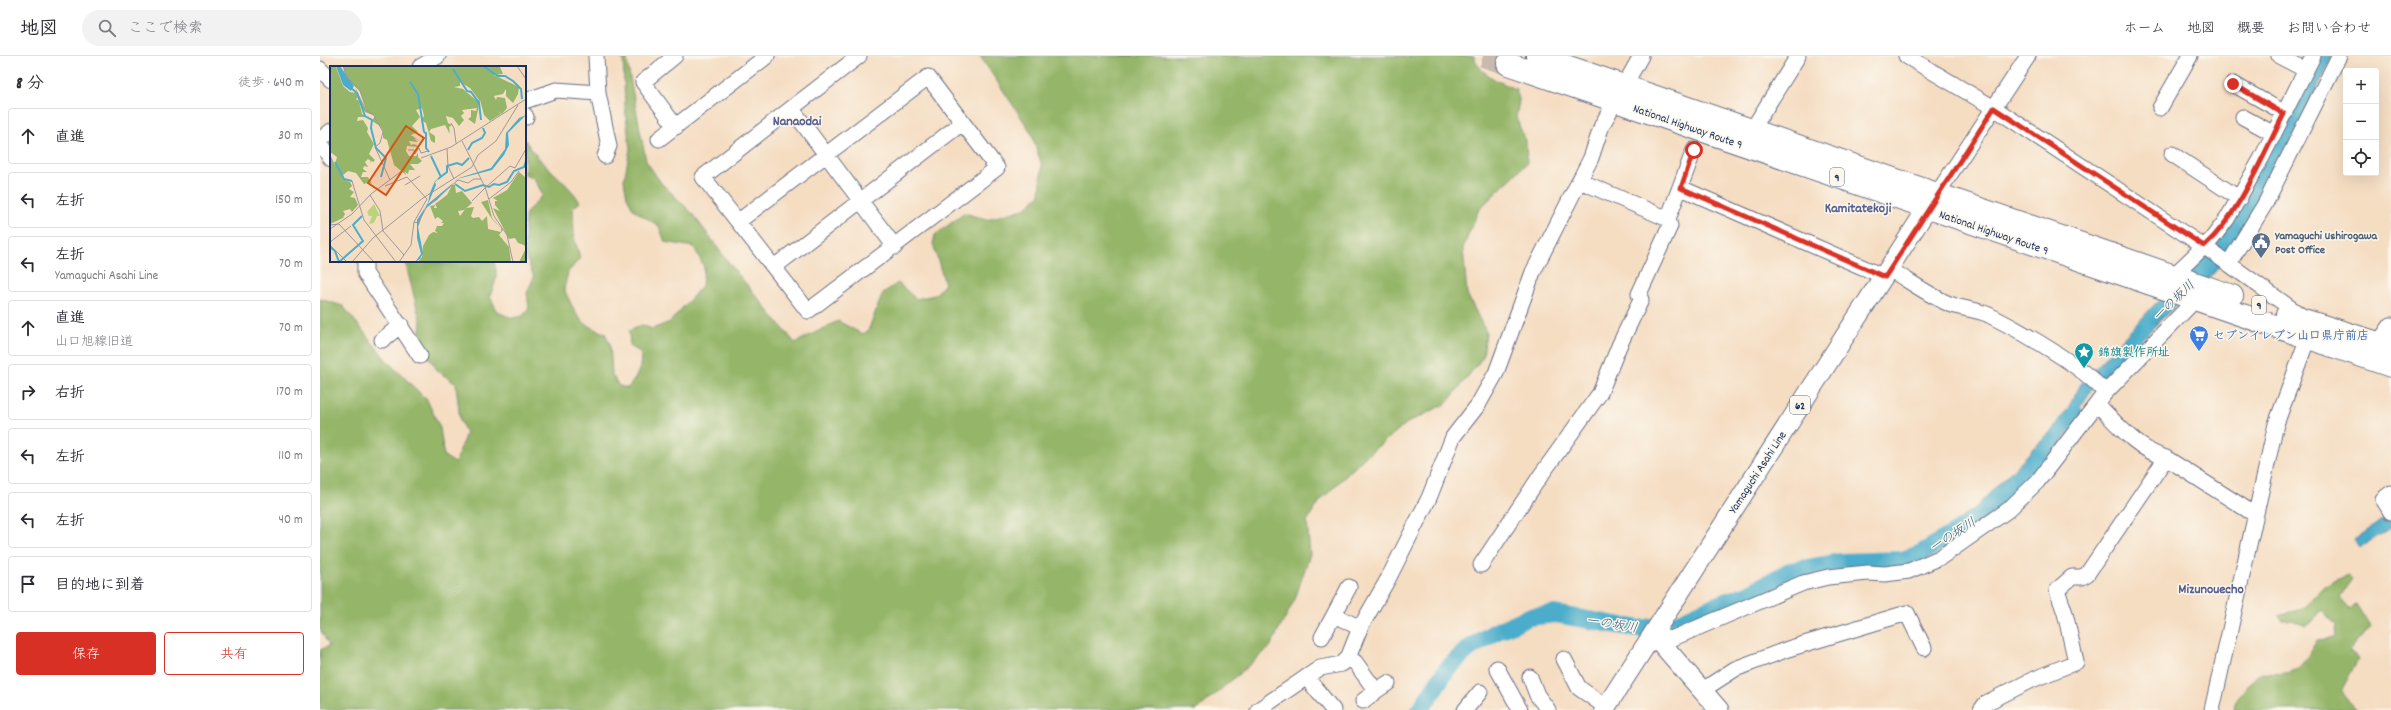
<!DOCTYPE html>
<html lang="ja">
<head>
<meta charset="utf-8">
<style>
  :root { --surface:#fff; --page:#f2f2f3; --text:#2b2b33; --muted:#7c7c81; --line:#e1e1e2; --accent:#d93025 }
  body { margin:0; font-family:Dekko,"Klee One",sans-serif; background:var(--page); color:var(--text) }
  .controls { position:absolute; right:12px; top:12px; display:grid; overflow:hidden; border-radius:4px; box-shadow:0 4px 16px #0002 }
  .controls button { width:36px; height:36px; display:grid; place-items:center; padding:0; border:0; border-bottom:1px solid var(--line); background:var(--surface); color:var(--text); font:20px sans-serif }
  .stop { position:absolute; width:12px; height:12px; margin:-9px; border:3px solid #d93025; border-radius:50%; background:#fff }
  .stop.end { background:#d93025; border-color:#fff; box-shadow:0 1px 4px #0008 }
  .list { margin:0; padding:0; list-style:none }
  h2 { display:flex; justify-content:space-between; align-items:center; height:52px; margin:0; padding:0 16px; font-size:17px }
  h2 small { font-size:13px; font-weight:400; color:var(--muted) }
  .list li { display:grid; grid-template-columns:26px 1fr auto; gap:12px; align-items:center; box-sizing:border-box; height:56px; margin:0 8px 8px; padding:0 8px; border:1px solid var(--line); border-radius:4px }
  .list b { display:block; font-size:15px; white-space:nowrap }
  .list p { margin:0; font-size:13px; white-space:nowrap; color:var(--muted) }
  .list em { font-size:13px; font-style:normal; color:var(--muted) }
  .actions { display:flex; gap:8px; padding:12px 16px }
  .actions a { flex:1; padding:9px 0; border:1px solid var(--accent); border-radius:4px; text-align:center; font-size:14px; color:var(--accent) }
  .actions .main { background:var(--accent); color:#fff }
  .icon { flex:none; width:22px; height:22px; fill:none; stroke:currentColor; stroke-width:2; stroke-linecap:round; stroke-linejoin:round }
  .map { position:relative; flex:none; width:2071px; height:654px; overflow:hidden }
  header { display:flex; align-items:center; gap:24px; box-sizing:border-box; height:56px; padding:0 20px; background:var(--surface); border-bottom:1px solid var(--line) }
  header strong { font-size:19px }
  nav { display:flex; gap:22px; margin-inline-start:auto; font-size:14px }
  .search { width:280px; height:36px; background:var(--page); display:flex; align-items:center; gap:10px; box-sizing:border-box; padding:0 14px; border-radius:22px; color:var(--muted); font-size:15px }
  main { display:flex }
  aside { flex:1; background:var(--surface) }
  .map>svg:first-child { display:block }
  .forest { fill:#95b669; stroke:#587264 }
  .water { fill:#4cadcb; stroke:#346e94 }
  .lines { fill:none; stroke-linecap:round; stroke-linejoin:round }
  .river { stroke:#4cadcb; stroke-width:18 }
  .highway-tunnel { stroke:#c9baae; stroke-width:22; stroke-dasharray:22 11; stroke-linecap:butt }
  .minor-casing { stroke:#676c81; stroke-width:17 }
  .major-casing { stroke:#676c81; stroke-width:21 }
  .highway-casing { stroke:#676c81; stroke-width:24 }
  .minor { stroke:#fff; stroke-width:15 }
  .major { stroke:#fff; stroke-width:19 }
  .highway { stroke:#fff; stroke-width:22 }
  .route { stroke:#d93025; stroke-width:5 }
  .labels { text-anchor:middle; stroke-width:3; stroke-linejoin:round; paint-order:stroke }
  .shield { fill:#fbf7ec; stroke:#5e6b89; stroke-width:1 }
  .shield-label { font-size:11px; font-weight:bold; fill:#1b2f5e }
  .street-label { font-size:12px; fill:#1b2f5e; stroke:#fbf7ec }
  .service-label { font-size:12px; font-weight:bold; fill:#4e5e75; stroke:#fbf7ec; text-anchor:start }
  .shop-label { font-size:12px; font-weight:bold; fill:#366cbe; stroke:#fbf7ec; text-anchor:start }
  .culture-label { font-size:12px; font-weight:bold; fill:#0d838f; stroke:#fbf7ec; text-anchor:start }
  .water-label { font-size:13px; font-style:italic; fill:#2c5b84; stroke:#fbf7ec }
  .quarter-label { font-size:14px; font-weight:bold; fill:#575f90; stroke:#fbf7ec }
  .inset-river { fill:none; stroke:#4cadcb; stroke-width:2 }
  .inset-road { fill:none; stroke:#9e979a; stroke-width:1 }
  .view { fill:#d45514; fill-opacity:0.15; stroke:#d45514; stroke-width:2 }
  .inset-edge { fill:none; stroke:#1b2f5e; stroke-width:2 }
</style>
</head>
<body>
<header>
<strong>地図</strong>
<div class="search"><svg class="icon" aria-label="search" viewBox="0 0 24 24"><circle cx="10" cy="10" r="6"/><path d="M15 15l6 6"/></svg>ここで検索</div>
<nav><a>ホーム</a><a>地図</a><a>概要</a><a>お問い合わせ</a></nav>
</header>
<main>
<aside>
<h2>8 分<small>徒歩 · 640 m</small></h2>
<ul class="list">
<li><svg class="icon" aria-label="ahead" viewBox="0 0 24 24"><path d="M12 20V5M6 11l6-6 6 6"/></svg><div><b>直進</b></div><em>30 m</em></li>
<li><svg class="icon" aria-label="left" viewBox="0 0 24 24"><path d="M17 20v-9H6M10 6l-5 5 5 5"/></svg><div><b>左折</b></div><em>150 m</em></li>
<li><svg class="icon" aria-label="left" viewBox="0 0 24 24"><path d="M17 20v-9H6M10 6l-5 5 5 5"/></svg><div><b>左折</b><p>Yamaguchi Asahi Line</p></div><em>70 m</em></li>
<li><svg class="icon" aria-label="ahead" viewBox="0 0 24 24"><path d="M12 20V5M6 11l6-6 6 6"/></svg><div><b>直進</b><p>山口旭線旧道</p></div><em>70 m</em></li>
<li><svg class="icon" aria-label="right" viewBox="0 0 24 24"><path d="M7 20v-9h11M14 6l5 5-5 5"/></svg><div><b>右折</b></div><em>170 m</em></li>
<li><svg class="icon" aria-label="left" viewBox="0 0 24 24"><path d="M17 20v-9H6M10 6l-5 5 5 5"/></svg><div><b>左折</b></div><em>110 m</em></li>
<li><svg class="icon" aria-label="left" viewBox="0 0 24 24"><path d="M17 20v-9H6M10 6l-5 5 5 5"/></svg><div><b>左折</b></div><em>40 m</em></li>
<li><svg class="icon" aria-label="arrive" viewBox="0 0 24 24"><path d="M6 21V4h12l-3 4 3 4H6"/></svg><div><b>目的地に到着</b></div></li>
</ul>
<div class="actions"><a class="main">保存</a><a>共有</a></div>
</aside>
<div class="map">
<svg width="2071" height="654" viewBox="0 0 2071 654">
  <rect width="100%" height="100%" fill="#fbf7ec"/>
  <filter id="ink" filterUnits="userSpaceOnUse"><feTurbulence type="fractalNoise" baseFrequency=".025" numOctaves="2"/><feDisplacementMap in="SourceGraphic" scale="8" xChannelSelector="R" yChannelSelector="G"/><feConvolveMatrix kernelMatrix="1 2 1 2 8 2 1 2 1" color-interpolation-filters="sRGB"/></filter>
  <filter id="wash" filterUnits="userSpaceOnUse"><feTurbulence type="fractalNoise" baseFrequency=".012" numOctaves="4" result="noise"/><feDisplacementMap in="SourceGraphic" scale="16" xChannelSelector="R" yChannelSelector="G"/><feGaussianBlur stdDeviation="0.9" result="paint"/><feColorMatrix in="noise" values="0 0 0 0 0 0 0 0 0 0 0 0 0 0 0 0 0 1.4 0 .05"/><feComposite in="paint" operator="in"/></filter>
  <g filter="url(#wash)">
    <rect width="100%" height="100%" fill="#f5ddc2"/>
    <path class="forest" d="M303,0H308L307,6L326,105L341,127L372,157L409,207L475,287L518,265L542,278L548,275L563,237L578,227L596,243L615,239L625,228L613,188L615,179L645,157L666,164L704,153L720,139L722,110L711,76L660,0H1154C1159,19 1180,26 1196,33L1199,44L1196,62L1206,86L1207,107L1159,153L1143,192L1147,238L1166,276L1163,301L1127,347L1087,367L1047,399L1000,445L987,465L990,498L975,543L950,591L877,654H0V594L9,590L0,573V243L23,250L67,305L107,344L120,372L124,400L135,407L146,377L140,364L136,328L118,315L98,285L101,267L85,205H174C178,219 176,226 170,239L177,256L192,262L203,260L209,252L207,237L214,221L205,199V163L206,157L223,139L214,122L205,118V84C219,109 245,122 260,146L253,152L254,181L260,202L248,216L244,233C255,256 258,269 285,277L290,288L292,319L299,330L308,332C317,321 323,310 320,296L310,290L309,275L322,269L332,273L350,266L382,230L384,211L374,191L345,186L339,170L314,154L307,141L304,124L310,93L305,51Z
      M2027,519L2032,524L2020,541L2030,553L2036,548L2050,571L2029,595L2038,603L2021,635L2036,654H1913L1914,647L1939,617C1978,619 1978,617 1997,584L2015,582L2017,569L2003,554L1987,570L1972,564H1962L1959,559L1982,553L2005,530Z"/>
    <path class="water" d="M2000,0H2013L1946,136L1895,216L1852,253L1772,333L1760,351L1764,356L1730,403L1692,443L1632,488L1624,484V475L1654,453L1735,371L1748,352L1761,328L1836,247L1894,191Z
      M2066,461L2071,467V472L2039,492L2034,484Z"/>
    <g class="lines">
      <path class="river" d="M1100,654L1127,613L1148,593L1177,575L1209,561L1235,558L1320,573L1355,568L1399,548L1428,538L1470,515L1520,506L1582,504L1600,498L1644,471"/>
    </g>
  </g>
  <g filter="url(#ink)">
    <g class="lines">
      <path class="highway-tunnel" d="M1163,0L1188,8"/>
      <g class="minor-casing">
        <path id="minor" d="M276,0L278,37L289,90L285,100
          M355,0L323,26L356,71
          M1586,0L1674,52L1889,194L1993,268L1956,368L1892,654
          M1959,0L1986,14
          M100,11L118,0
          M0,13L11,24
          M1913,28L1965,57
          M205,45L236,34L278,37
          M1840,52L1870,0
          M472,53L575,191
          M205,59L206,61
          M1923,61L1954,78
          M1432,74L1478,0
          M339,83L447,0
          M0,84L11,75
          M0,86L11,103
          M1852,98L1920,143
          M1260,125L1348,163
          M1361,132L1565,221
          M1617,138L1708,0
          M419,165L608,21L677,112L488,255L383,121L539,0
          M45,205V217L100,300
          M1909,207L1945,148L2019,0
          M454,211L642,67
          M1569,213C1588,224 1607,238 1627,247C1640,253 1656,253 1669,259C1697,273 1767,312 1785,337
          M1853,220L1891,184L1907,163L1941,103L1993,0
          M62,284L81,269
          M2059,286L2071,269
          M1777,348C1797,368 1818,394 1846,402L1934,458
          M2071,437L2063,443L2071,456
          M1161,509L1221,419L1280,337L1299,290L1321,244L1319,238L1350,170L1348,163L1374,94
          M1014,559L1029,531
          M1334,579L1351,583L1483,527L1508,521L1548,517L1565,518L1589,515L1621,501L1688,454L1717,426L1785,337L1875,244
          M1002,581L1014,559L1040,572
          M1028,602L1035,606L1056,635L1043,645
          M1244,603L1259,632L1286,651
          M1177,612L1200,654
          M986,621L1013,654
          M1210,621L1217,639L1228,654
          M1056,635L1068,627
          M1381,635L1415,613L1468,593L1587,557L1604,592
          M938,654L1000,612L1022,608L1028,602L1040,572L1068,523L1109,442L1133,381L1158,349L1176,317L1213,216L1271,102L1282,69L1321,0
          M1145,654L1160,636
          M1661,654L1666,647L1712,624L1756,606L1745,557L1737,534L1752,521H1762L1767,518L1846,402"/>
      </g>
      <g class="major-casing">
        <path id="major" d="M1334,579L1399,654
          M1284,654L1616,139"/>
      </g>
      <g class="highway-casing">
        <path id="highway" d="M1217,0L1912,240
          M1188,8L2071,310
          M1967,259L2071,291"/>
      </g>
      <use href="#minor" class="minor"/>
      <use href="#major" class="major"/>
      <use href="#highway" class="highway"/>
    </g>
  </g>
  <g class="lines" filter="url(#ink)">
    <path class="route" d="M1374,94L1361,132L1565,221L1674,52L1884,190C1920,158 1942,101 1964,58L1913,28"/>
  </g>
  <defs>
    <g id="civic-pin" transform="scale(1)"><path d="M0 17L-7.5 6A9.5 9.5 0 1 1 7.5 6Z" fill="#5c6f8a" stroke="#fbf7ec"/><path d="M-.6-6.5H3V-4.5H.6V-3L4-1V1h2V6H-6V1h2V-1L-.6-3ZM-1.2 2.5V6h2.4V2.5Z" fill="#fff"/></g>
    <g id="supermarket-pin" transform="scale(1)"><path d="M0 17L-7.5 6A9.5 9.5 0 1 1 7.5 6Z" fill="#3f7fe0" stroke="#fbf7ec"/><path d="M-6-5.5h2.5l.6 2H6L4.5 2H-2.5L-4.4-4H-6ZM-1.5 3.2a1.3 1.3 0 1 0 .1 0ZM3 3.2a1.3 1.3 0 1 0 .1 0Z" fill="#fff"/></g>
    <g id="sight-pin" transform="scale(1)"><path d="M0 17L-7.5 6A9.5 9.5 0 1 1 7.5 6Z" fill="#0f9aa8" stroke="#fbf7ec"/><path d="M0-6L1.8-2.2L6-1.7L2.9 1.2L3.7 5.4L0 3.3L-3.7 5.4L-2.9 1.2L-6-1.7L-1.8-2.2Z" fill="#fff"/></g>
  </defs>
  <g fill-rule="evenodd">
    <use href="#civic-pin" x="1941" y="186"/>
    <use href="#supermarket-pin" x="1879" y="279"/>
    <use href="#sight-pin" x="1764" y="296"/>
  </g>
  <g class="labels">
    <g class="shield">
      <rect x="1510" y="112" width="14" height="18" rx="3"/>
      <rect x="1932" y="240" width="14" height="18" rx="3"/>
      <rect x="1470" y="340" width="20" height="18" rx="3"/>
    </g>
    <g class="shield-label">
      <text x="1517" y="125">9</text>
      <text x="1939" y="253">9</text>
      <text x="1480" y="353">62</text>
    </g>
    <g class="street-label">
      <text transform="translate(1368 70) rotate(19)" y="4">National Highway Route 9</text>
      <text transform="translate(1674 176) rotate(19)" y="4">National Highway Route 9</text>
      <text transform="translate(1437 416) rotate(-57)" y="4">Yamaguchi Asahi Line</text>
    </g>
    <g class="service-label">
      <text x="1955" y="183">Yamaguchi Ushirogawa<tspan x="1955" dy="14">Post Office</tspan></text>
    </g>
    <g class="shop-label">
      <text x="1893" y="283">セブンイレブン山口県庁前店</text>
    </g>
    <g class="culture-label">
      <text x="1778" y="300">錦旗製作所址</text>
    </g>
    <g class="water-label">
      <text transform="translate(1853 244) rotate(-44)" y="5">一の坂川</text>
      <text transform="translate(1632 478) rotate(-33)" y="5">一の坂川</text>
      <text transform="translate(1292 567) rotate(9)" y="5">一の坂川</text>
    </g>
    <g class="quarter-label">
      <text x="477" y="69">Nanaodai</text>
      <text x="1538" y="156">Kamitatekoji</text>
      <text x="1891" y="537">Mizunouecho</text>
    </g>
  </g>
  <g transform="translate(10 10)">
    <rect width="196" height="196" fill="#f5ddc2"/>
    <path d="M44,138L50,150H47L44,157L39,158L42,150H39L37,146Z" fill="#bcd479"/>
    <path d="M0,0L6,1L13,20L20,26L27,27L28,31L26,33L29,35L32,48L37,51H28L27,55L33,54L38,62L37,66L44,78L39,88L45,94L43,96L41,95V96L39,97L41,95L38,93L35,96L38,101L34,100L33,103L37,106H33L31,111H38L42,118L39,116L34,118L26,107L18,105L13,109L9,105L15,114L20,116L22,120L19,123L24,126L20,131L25,132L28,139L22,146L20,143L13,145L15,148L13,152L0,158V88L5,99L7,91L0,86ZM13,0H177L170,1L173,8L164,9L189,21L188,28L183,37L176,30V23L173,28L164,30L166,34L167,31L175,32L177,42L172,48L167,45L171,48L160,55L154,49L150,34L145,58L138,53L141,51V44L146,45L147,42L132,44L134,47L131,50L134,54L129,60L123,52L116,50L118,57L122,59L119,61L120,68L115,59L101,63L99,66L105,70V77L101,75L96,57L91,54L94,50L92,42L86,44L90,51L82,60L88,66L81,69L90,75L84,72L88,76L79,75L81,79L84,78L88,80L89,81L77,80L76,85L79,90H86L88,87V91L92,95L88,98H80L85,104H79L78,108L75,106L76,109L64,99L57,74L53,72V65L50,60L46,54L50,60L42,55L45,50L35,46L31,40L25,21L37,45L30,25L16,12ZM130,16L140,22L149,34L147,35L133,23L124,21L130,20ZM189,106L195,111L196,117V196H189L196,182L194,179L188,177L185,172L179,173L163,142L170,145L165,139V135H168L163,132L177,124ZM122,119H125L126,127L132,125L142,137L134,144L128,145L130,150L136,142L144,141L141,150L143,152L149,151L152,155L157,150L158,163L171,166V162L162,153L151,136L158,134L162,152L173,164L169,169L179,181L181,196H88L92,191L93,180L99,169L103,166L108,167L105,165L107,160H112L114,157H111L113,155L108,151L105,153L100,140L105,139L104,142H107L105,138L117,129Z" fill="#95b669" fill-rule="evenodd"/>
    <path d="M6,0H10L24,20L21,25L13,19ZM196,49L178,67L179,79L174,89L162,104L127,113L107,134L95,142L88,161L93,187L90,193L85,196L91,188L87,172V154L98,137L100,127L105,115L111,111L105,116L106,119L98,138L129,112L161,102L175,83L176,67L189,52Z" fill="#4cadcb"/>
    <path class="inset-river" d="M153,0L168,10H175L183,15L191,23L192,33M123,3L137,25L141,26L149,37L151,54M80,16L88,28L94,66M20,21L27,27L35,50L42,54L41,62L46,82L56,92L51,111M94,66L96,67V82L99,86M138,84L142,77L152,72L155,67L153,62M101,90L111,111M5,96L14,113L22,115M108,113L117,106V100L127,97L132,99L139,92M125,118L135,125L153,119L159,121L164,118L169,119L177,116L184,105L194,101L196,95M0,181L5,185L9,196L33,175L23,159L32,150"/>
    <path class="inset-road" d="M13,0L17,11L30,25L37,45L43,48L53,66L50,77L45,81L60,114M187,0L196,13M121,57L124,62L126,77M132,75L155,121L164,150L177,169L183,196M117,83L118,100L124,113M78,84H84L85,88L89,82L91,87L98,85M91,92L121,81L196,33M22,115L34,154L66,196M75,119L90,110M55,120L77,111L97,133L84,156M155,122L180,100L185,102L196,83M40,129L50,145L53,165M159,133L181,116L189,105M142,135L155,122M0,159L9,158L44,196M0,163L22,148L41,128L73,104M53,165L74,189M0,176L21,160M0,179L17,196M22,196L43,172L93,132L142,101L148,89L166,75L188,39M69,196L81,179L84,156L88,157L96,142L128,114L138,117L144,113H151"/>
    <path class="view" d="M76,60L94,72L56,129L38,117Z"/>
    <rect width="196" height="196" class="inset-edge"/>
  </g>
</svg>
<div class="controls">
<button>+</button>
<button>−</button>
<button><svg class="icon" aria-label="locate" viewBox="0 0 24 24"><circle cx="12" cy="12" r="6"/><path d="M12 2v4M12 18v4M2 12h4M18 12h4"/></svg></button>
</div>
<div class="stop" style="left:1374px;top:94px"></div>
<div class="stop end" style="left:1913px;top:28px"></div>
</div>
</main>
</body>
</html>
